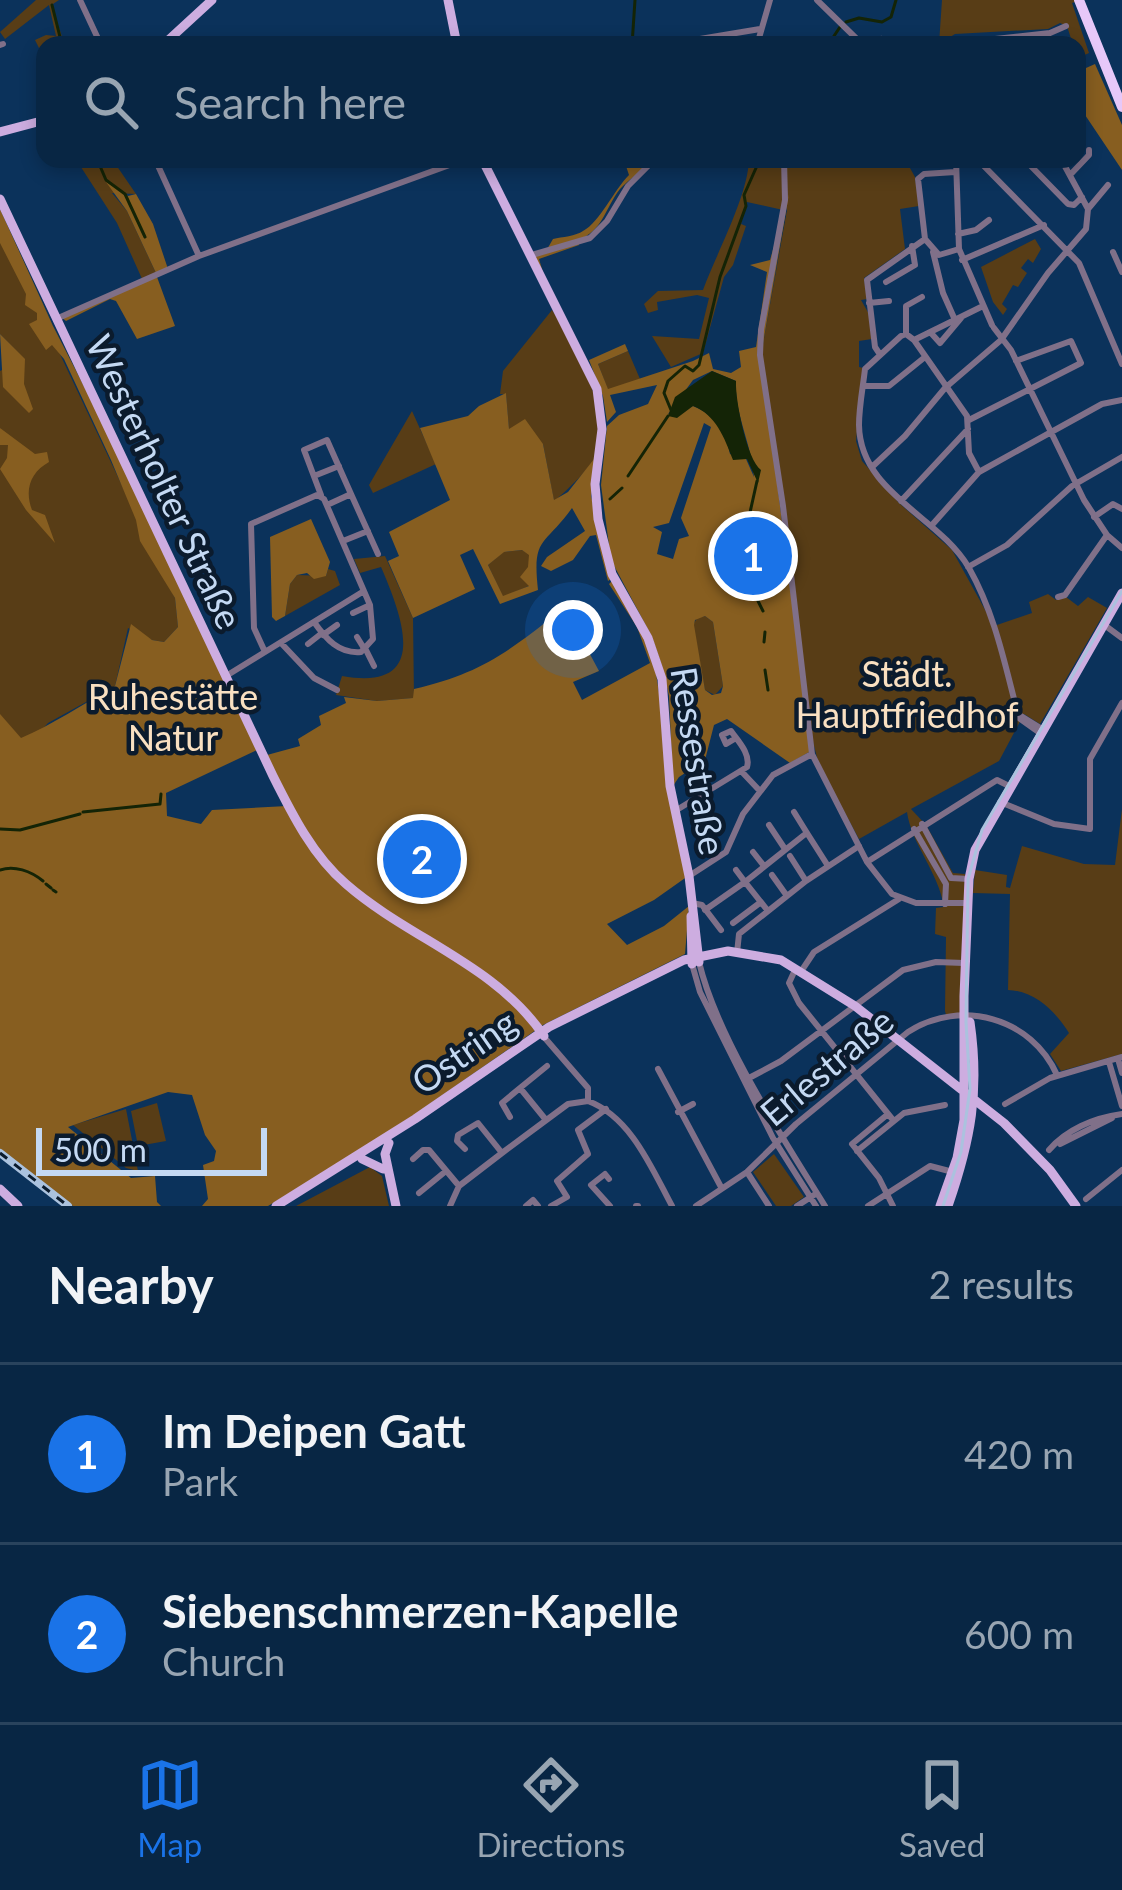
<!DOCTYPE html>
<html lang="en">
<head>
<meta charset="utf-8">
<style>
  :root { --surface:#082644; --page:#16324f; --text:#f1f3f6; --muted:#98a5b2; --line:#29435d; --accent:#1a73e8 }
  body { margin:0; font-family:Lato,sans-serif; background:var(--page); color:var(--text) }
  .scale { position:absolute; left:36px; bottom:30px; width:231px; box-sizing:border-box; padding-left:12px; border:6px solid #c4d9f3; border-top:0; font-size:33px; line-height:42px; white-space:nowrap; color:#c4d9f3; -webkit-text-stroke:9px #0b1b2d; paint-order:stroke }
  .you { position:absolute; left:573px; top:630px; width:42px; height:42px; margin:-30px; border:9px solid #fff; border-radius:50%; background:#1a73e8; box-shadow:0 0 0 18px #1a73e833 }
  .badge { display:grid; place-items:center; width:78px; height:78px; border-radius:50%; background:var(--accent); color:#fff; font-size:39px; font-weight:700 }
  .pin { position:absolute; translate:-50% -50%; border:6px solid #fff; box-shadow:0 3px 12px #0006 }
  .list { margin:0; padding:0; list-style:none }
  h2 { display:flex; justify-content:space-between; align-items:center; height:156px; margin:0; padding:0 48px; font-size:51px }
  h2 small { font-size:39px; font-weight:400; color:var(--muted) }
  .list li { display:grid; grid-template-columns:78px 1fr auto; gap:36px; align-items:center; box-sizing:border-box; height:180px; padding:0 48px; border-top:3px solid var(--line) }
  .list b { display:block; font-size:45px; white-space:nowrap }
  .list p { margin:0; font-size:39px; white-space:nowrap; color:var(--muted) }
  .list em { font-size:39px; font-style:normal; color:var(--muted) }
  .icon { flex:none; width:66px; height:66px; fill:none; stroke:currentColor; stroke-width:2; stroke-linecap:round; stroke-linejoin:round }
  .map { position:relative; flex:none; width:1122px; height:1206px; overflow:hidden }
  .search { position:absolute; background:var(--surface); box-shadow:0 6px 18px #0003; left:36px; right:36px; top:36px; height:132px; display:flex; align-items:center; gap:30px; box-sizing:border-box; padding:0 42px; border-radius:24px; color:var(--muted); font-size:45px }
  .sheet { height:516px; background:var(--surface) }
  nav { display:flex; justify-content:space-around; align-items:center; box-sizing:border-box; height:168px; border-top:3px solid var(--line); background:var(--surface); font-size:33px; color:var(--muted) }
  nav a { display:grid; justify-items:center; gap:6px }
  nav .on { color:var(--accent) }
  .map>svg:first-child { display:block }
  .green { fill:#583d16 }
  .forest { fill:#875e20; fill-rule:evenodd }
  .water { fill:#142406 }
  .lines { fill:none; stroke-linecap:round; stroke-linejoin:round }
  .stream { stroke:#142406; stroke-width:3 }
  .minor { stroke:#807089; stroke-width:6 }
  .major { stroke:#cdade0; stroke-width:9 }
  .highway { stroke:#e7c8f9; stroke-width:10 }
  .tram { stroke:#abc2de; stroke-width:3 }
  .rail-casing { stroke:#abc2de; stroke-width:8 }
  .rail { stroke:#0b1b2d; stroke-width:3; stroke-dasharray:9; stroke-linecap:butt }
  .labels { text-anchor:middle; stroke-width:9; stroke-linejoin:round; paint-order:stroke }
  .street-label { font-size:36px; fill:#c4d9f3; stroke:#0b1b2d }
  .park-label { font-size:36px; fill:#f9e0c1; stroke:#0b1b2d }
</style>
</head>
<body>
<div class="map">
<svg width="1122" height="1206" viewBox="0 0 1122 1206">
  <rect width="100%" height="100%" fill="#0b325b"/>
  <path class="green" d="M36,0H59L53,4C54,19 61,29 64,45L39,48L35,40L46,35L56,36L49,5L5,39L0,32Z
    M942,0H1080L1072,3L1089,53L1078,58L1077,45H1073L1067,26L1060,23L1048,29L955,34L939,44Z
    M84,159H112L136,194L112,193L127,211L156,273L143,281L117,223L79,164Z
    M749,159L784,166L783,210L747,202L741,224L746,226L733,265L724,277L703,353L671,367L652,336L699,339L709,298L697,295L657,302L658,310L648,313L644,304L658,291L703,290C717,252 748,196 749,159Z
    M815,159H905L915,177L919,206L900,209L905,249L864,278L867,299L861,300L869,314L872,339L859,341V367L863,368L856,441L862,461L899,503L952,550L994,626L1032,613L1029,602L1048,594L1056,600L1066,597L1078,606L1088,597L1107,608L1040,724L1024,714L999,761L911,809L926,825L953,873L965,874L961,1014L946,1015L945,1011L946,937L935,934L936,908L944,907C939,873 911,843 907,812L859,839L819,765L813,742L761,355L787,210L786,162Z
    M0,227L175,598L178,627L164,642L152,640L128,628L115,686L48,723L38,734H32L0,827V445L7,444L0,428V371L24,359L0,334Z
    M1035,239L1041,249L1033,263L1028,259L1021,268L1027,273L1018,287L1013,285L1002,304L1007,309L1003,315L993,302L981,267Z
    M552,310C576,342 610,412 598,453C595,463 564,494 554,501L543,444L509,430L506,394H500L503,371Z
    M628,351L640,379L608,390L598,364Z
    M412,411L436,464L373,493L369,485Z
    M522,550L529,554L531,585L503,597L488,565L503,552Z
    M385,556L413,618L414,698L377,701L336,695L342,676C431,692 403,618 381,567L360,573L354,559Z
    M328,569L335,571L340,585L285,616L290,584L297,575L326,576Z
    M705,616L713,622L723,686L715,695L705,690L693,625L697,618Z
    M1122,758V1054L1061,1071L1050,1054L1069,1033C1055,1011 1035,991 1008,990L1010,894L973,893L975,870L1007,875L1006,887L1010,888L1022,846L1084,864L1115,865L1122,809Z
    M157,1103L166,1141L138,1146L131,1111Z
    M126,1109L138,1171L126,1168L73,1125Z
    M774,1154L804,1197L791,1206H776L753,1172Z
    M370,1167L382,1176L389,1206H296Z"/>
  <path class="forest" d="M1095,64L1122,125V170L1077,103V72Z
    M614,160L651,164C641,172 629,179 620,189C605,208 603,231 578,240L579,245L539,259L545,279L534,256L546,251L553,239C562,237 576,236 583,231C600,222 614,190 629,175L626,166Z
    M106,182L128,196L136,194L153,224L168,269L156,273L127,211Z
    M789,194L761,355L811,751L790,763L727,719L714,725L705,760L679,777L673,786L669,696L662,666L652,637L611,560L601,485L607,426L619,415L648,404L657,385L610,395L616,412L607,422L603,396L589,360L625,344L628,351L598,364L608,389L693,361L709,353L713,369L731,373L741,367L739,351L756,347L767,272L750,265L770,260ZM712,371L736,381C734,413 752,445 754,477L746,459L730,454C726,433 714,414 693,406L668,414L693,380ZM704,423L711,427L681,518L689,536L679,539L673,559L657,554L662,532L653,527L669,523ZM705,616L713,622L723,686L721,693L712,695L705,690L694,625L695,620Z
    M0,209L53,326L144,503L257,750L166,793L167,816L201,824L212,810L287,806L267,755L300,746L298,739L321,725L319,716L346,703L344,697L377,701L413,698L414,689C472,675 499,659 546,622L560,652L585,645L599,671L573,682L582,700L650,663L637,627L609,584L612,581L640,626L654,661L688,876L654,900L607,924L627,945L664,926L689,906L685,954L543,1025L378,1140L268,1206H202L208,1199L203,1165L214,1161L216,1151L205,1135L192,1095L168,1092L68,1127L131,1178L155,1176L157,1202L161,1206H73L0,1150V714L21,738C52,725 83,704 115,686L131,624L152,640L164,642L178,627L175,598L140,541L136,520L111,460L64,359L52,345L46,350L29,324L37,320V313L25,305L26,294L0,243Z
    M157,277L175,326L137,339L116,301L110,299L66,321L61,317Z
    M0,334L25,359L24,384L33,409L29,413L3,387Z
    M506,393L509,429L525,419L543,444L554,500L568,492L598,454L591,496L611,579L608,581L596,535L590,536L573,560L551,571L541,566L547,557L585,531L572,508C544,547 532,536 538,590L500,604L473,549L460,555L475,589L413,618L388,561L399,556L389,532L450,500L420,428L468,416L479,406ZM522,550L529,555L528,567L520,577L529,586L503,596L488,565L504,552Z
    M0,428L35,454L47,452L49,462C31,472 24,489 32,510L45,515L55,543L26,510L0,469L7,458L8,445H0Z
    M311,519L330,562L326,576L314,579L307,573L297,575L290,584L285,616L276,621L272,617L270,537Z"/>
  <path class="water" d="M712,371L736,381C735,400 747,460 761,470L758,483L747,459L733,460C724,437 716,415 693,406L677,418L668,416L675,397Z"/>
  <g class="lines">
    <path class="stream" d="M52,5L62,45
      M846,22L859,18L882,22L891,17L896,0
      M632,45L635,0
      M828,45L840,27
      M97,159L106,180L125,194L145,237
      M671,410L664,393L668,381L685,366L693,371L699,365L720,277L746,206L744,195L760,159
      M628,476L668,416
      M757,481L745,535L753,545L748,560L753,580L759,581L758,601L763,611
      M610,499L622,488
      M764,642L765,632
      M765,670L768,690
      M83,812L160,804L161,794
      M0,829L20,830L80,814
      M0,870C14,865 31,871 43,881
      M46,884L51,888
      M53,890L56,892"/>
    <path class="minor" d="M80,0L101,45
      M817,0L863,45
      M0,45L3,44
      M664,45L760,29
      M757,45L770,0
      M869,45L881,39
      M940,45L1050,33L1066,26
      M155,159L199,256
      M784,159L785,200L761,330L760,355L783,506L812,754L867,862L892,894L916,903H968
      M956,159L959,249L992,325
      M977,159L1079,263L1122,364
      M1024,159L1068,204L1074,205L1082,197
      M955,172L924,174L918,179L925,239L939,255L959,249
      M1070,175L1089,155V150
      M1088,209L1108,185
      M958,234L976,230L989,220
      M933,252L943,293L955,320
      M1113,252L1122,272
      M532,255L590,238L607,221L628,186L655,159
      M962,260L1044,225
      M886,282L915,265L912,246
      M869,303L889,301
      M56,319L199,256L466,159
      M994,328L1011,350L1084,500L1107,535L1122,548
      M931,333L940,343L961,318
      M906,334V306L922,297
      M914,340L983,306
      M879,353L875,347L867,280L925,239
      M863,386H889L925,357
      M969,420L1081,363L1071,341L1016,361
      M872,467L905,436L945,388L1001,340L1048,273L1086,229L1088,209L1061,159
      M979,472L969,453L967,416L914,340L906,334L901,336L865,369C863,387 859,407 859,425C860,493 939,516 969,568C996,616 1005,666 1019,718L1040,733
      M314,476L339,466
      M321,495L304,450L327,440L351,494
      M901,501L968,429
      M327,505L351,494L378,554
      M1094,517L1113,504L1122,509
      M932,525L979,472L1102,404L1122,400
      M343,541L368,531
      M968,567L1007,545L1072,486L1122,457
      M1058,597L1065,595L1107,535
      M353,613L370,605
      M1103,624L1122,638
      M323,635L337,625
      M357,637L365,650
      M281,643L314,678L337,690
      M308,644L322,633
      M366,650L374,666
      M265,652L254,628L251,524L317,495L324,499L370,605L373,639L361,652C339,654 326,639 314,622
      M226,676L364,591
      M1021,716L1042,729
      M742,772L759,790
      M1000,802L1054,824L1090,829V759L1122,703
      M675,811L747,767C751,754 738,741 731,731L722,735L726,744L736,738
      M794,812L807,833
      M922,824L951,878L969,879
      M769,825L785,849
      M914,829L946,884L945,904
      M753,852L764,866
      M790,856L806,881
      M867,862L997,780L1009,786
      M772,875L787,896
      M689,876L726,852L743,814L773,775L812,754
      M692,903L702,905L721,930
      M705,910L745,882L736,870
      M768,911L745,882L804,835L807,833L828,866
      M733,923L761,902
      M737,953L739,934L806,881L859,846
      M699,962C717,1038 783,1138 825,1206
      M692,964L700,992L773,1138L816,1206
      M795,970L789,983L799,1003L893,1120
      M802,970L814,952L899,899
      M544,1037L588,1088V1101
      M1118,1059L1122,1073
      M1109,1062L1122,1106
      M658,1069L721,1187
      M749,1078L781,1061L903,970L936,962L964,963
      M520,1088L547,1066
      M588,1101C631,1117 652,1169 672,1206
      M1005,1104L1050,1078L1122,1057
      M678,1112L693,1104
      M888,1114L852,1144L879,1178L893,1206
      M510,1117L502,1103L520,1088L546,1120
      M1060,1144L1112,1118
      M465,1149L457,1141L458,1135L478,1123L502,1153
      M1049,1150C1066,1130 1093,1118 1122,1114
      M857,1151L904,1113L945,1105
      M413,1159L423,1150H429L459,1186
      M747,1172L769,1206
      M609,1179L605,1174L591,1185L610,1206
      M419,1193L446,1171
      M1086,1199L1122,1170
      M450,1206L459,1186L502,1153L568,1104L588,1101
      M526,1206L533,1200L538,1206
      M551,1206L567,1197L557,1181L588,1154L578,1130L606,1109
      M636,1206H638
      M696,1206L747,1172L796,1124L908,1032C961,998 1032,1018 1057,1075
      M797,1206L814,1195
      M868,1206L930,1166L953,1172"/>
    <path class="major" d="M448,0L457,45
      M163,45L212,0
      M0,132L45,120
      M482,159L597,389L602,429L595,484L598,519L612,574L648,638L662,679L670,786L689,876L699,962
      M0,199L273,776C292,814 313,856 346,884C409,939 495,964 544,1036
      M691,916L692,964
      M389,1143L385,1154L396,1206
      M362,1159L383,1169
      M0,1189L18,1206
      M276,1206L415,1119L549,1027L684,960L728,951L781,960L855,1006L1004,1123L1050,1170L1076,1206
      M940,1206L957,1158L964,1120V996L969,879L975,850L1122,593
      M948,1206C971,1140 980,1091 970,1022"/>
    <path class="highway" d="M1079,0L1122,107"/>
    <path class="tram" d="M943,1206L961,1152L970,1089L966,1022L968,879L982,830L1122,591"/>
    <g class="rail-casing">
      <path id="rail" d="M0,1153L68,1206"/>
    </g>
    <use href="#rail" class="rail"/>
  </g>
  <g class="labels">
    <g class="street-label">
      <text transform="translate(164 482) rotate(65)" y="13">Westerholter Straße</text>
      <text transform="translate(698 761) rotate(81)" y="13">Ressestraße</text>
      <text transform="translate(464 1052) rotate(-35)" y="13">Ostring</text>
      <text transform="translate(827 1067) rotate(-40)" y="13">Erlestraße</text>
    </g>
    <g class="park-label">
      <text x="907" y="687">Städt.<tspan x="907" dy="41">Hauptfriedhof</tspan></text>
      <text x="173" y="710">Ruhestätte<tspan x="173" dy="41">Natur</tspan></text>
    </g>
  </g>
</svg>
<div class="scale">500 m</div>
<div class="you"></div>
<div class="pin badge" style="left:753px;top:556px">1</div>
<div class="pin badge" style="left:422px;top:859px">2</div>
<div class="search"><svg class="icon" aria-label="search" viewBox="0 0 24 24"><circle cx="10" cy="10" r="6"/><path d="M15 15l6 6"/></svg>Search here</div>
</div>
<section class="sheet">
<h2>Nearby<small>2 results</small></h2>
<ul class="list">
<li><span class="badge">1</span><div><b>Im Deipen Gatt</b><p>Park</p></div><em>420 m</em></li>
<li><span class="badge">2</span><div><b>Siebenschmerzen-Kapelle</b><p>Church</p></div><em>600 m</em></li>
</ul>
</section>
<nav>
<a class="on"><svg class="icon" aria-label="map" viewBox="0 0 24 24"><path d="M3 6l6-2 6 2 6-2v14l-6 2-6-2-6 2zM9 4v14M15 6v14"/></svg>Map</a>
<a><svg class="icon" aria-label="directions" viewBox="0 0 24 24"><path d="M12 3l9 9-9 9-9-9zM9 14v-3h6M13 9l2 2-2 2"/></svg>Directions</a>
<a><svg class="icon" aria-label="saved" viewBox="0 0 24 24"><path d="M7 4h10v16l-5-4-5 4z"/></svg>Saved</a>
</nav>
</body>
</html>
